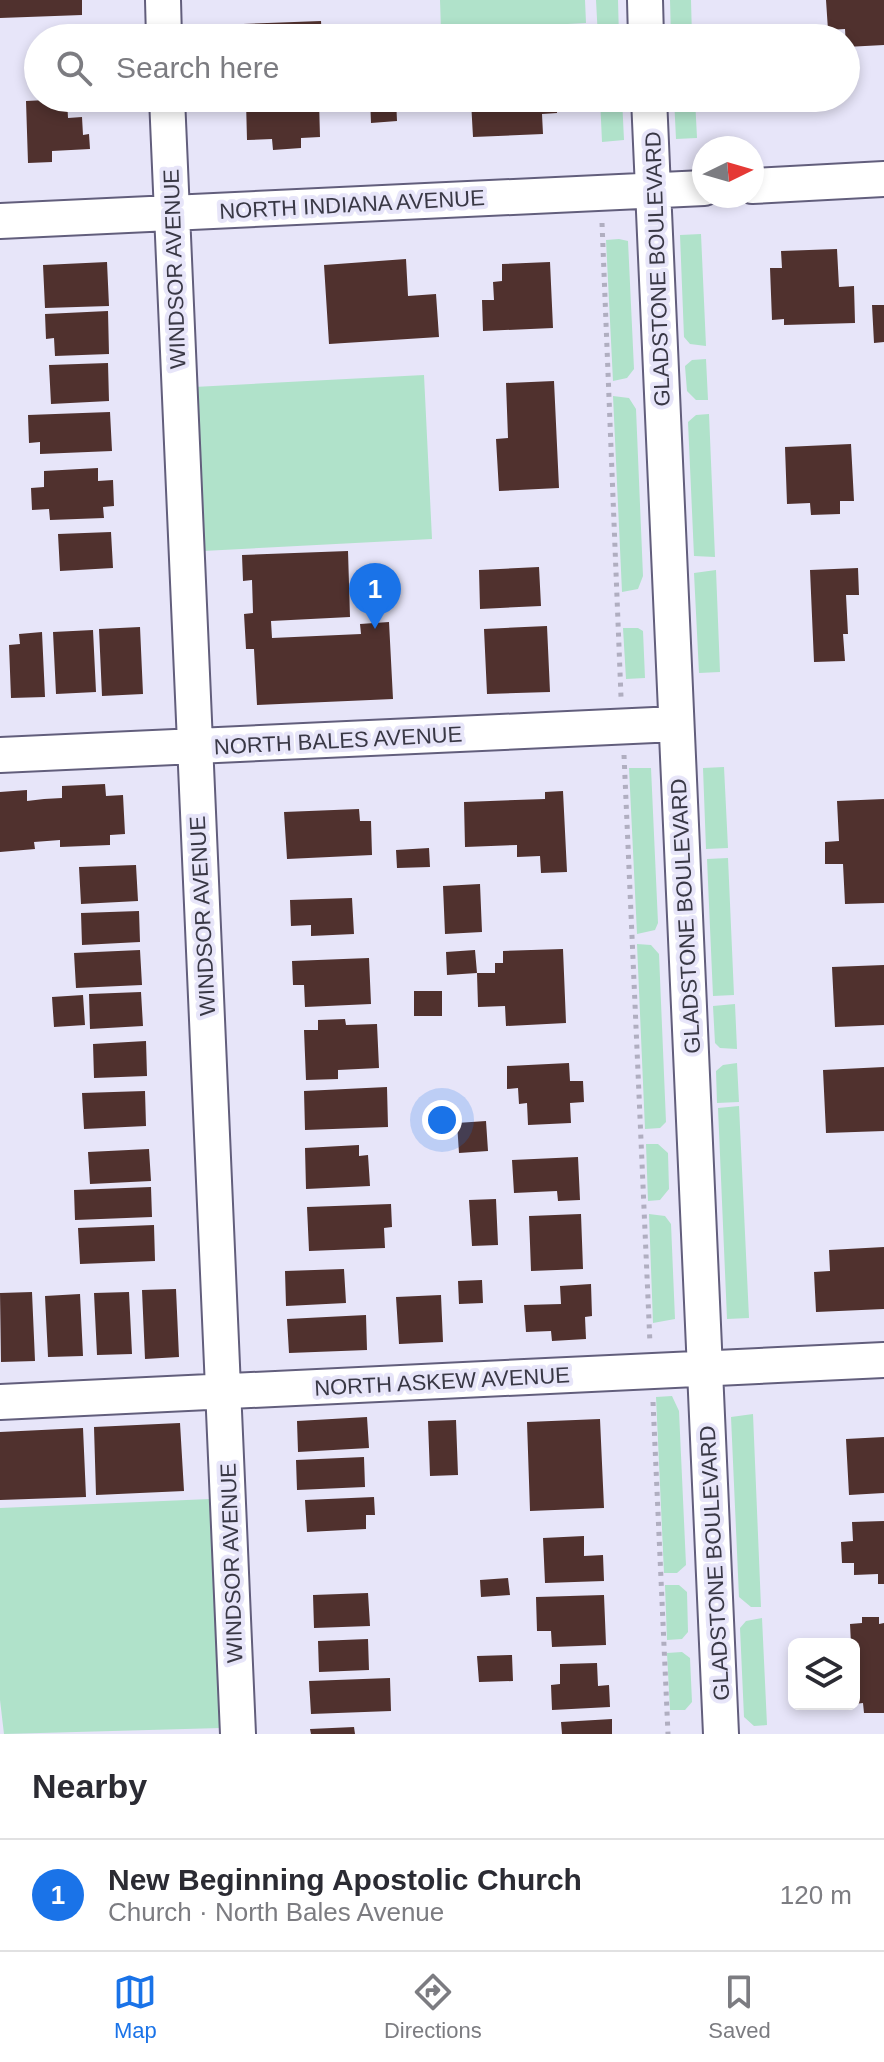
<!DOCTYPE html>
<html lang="en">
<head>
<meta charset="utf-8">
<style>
  :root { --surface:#fff; --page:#f7f7f7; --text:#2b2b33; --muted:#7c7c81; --line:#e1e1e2; --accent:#1a73e8 }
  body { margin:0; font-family:Arial,sans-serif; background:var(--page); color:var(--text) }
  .controls { position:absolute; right:24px; bottom:24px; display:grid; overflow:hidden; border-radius:12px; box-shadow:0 4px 12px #0003 }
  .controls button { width:72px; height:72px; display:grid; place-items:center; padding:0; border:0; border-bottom:2px solid var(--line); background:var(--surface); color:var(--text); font:40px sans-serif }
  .compass { position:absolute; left:692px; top:136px; width:72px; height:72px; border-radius:50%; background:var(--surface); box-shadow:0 4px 12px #0003; rotate:85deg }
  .you { position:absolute; left:442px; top:1120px; width:28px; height:28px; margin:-20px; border:6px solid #fff; border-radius:50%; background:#1a73e8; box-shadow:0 0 0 12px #1a73e833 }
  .badge { display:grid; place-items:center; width:52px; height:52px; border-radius:50%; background:var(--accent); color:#fff; font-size:26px; font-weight:700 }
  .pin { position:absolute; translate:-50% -66px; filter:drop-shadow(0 2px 4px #0008) }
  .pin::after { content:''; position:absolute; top:42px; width:28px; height:24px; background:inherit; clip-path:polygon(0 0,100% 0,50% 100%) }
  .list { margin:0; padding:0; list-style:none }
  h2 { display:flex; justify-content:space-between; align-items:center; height:104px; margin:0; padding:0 32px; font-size:34px }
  h2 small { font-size:26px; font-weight:400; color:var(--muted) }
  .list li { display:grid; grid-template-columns:52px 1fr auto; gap:24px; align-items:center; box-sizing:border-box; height:112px; padding:0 32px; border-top:2px solid var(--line) }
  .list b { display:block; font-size:30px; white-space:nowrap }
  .list p { margin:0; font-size:26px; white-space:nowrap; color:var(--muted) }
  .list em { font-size:26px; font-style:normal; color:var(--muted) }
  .icon { flex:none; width:44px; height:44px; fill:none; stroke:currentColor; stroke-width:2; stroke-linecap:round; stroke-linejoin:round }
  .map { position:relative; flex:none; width:884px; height:1734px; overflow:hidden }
  .search { position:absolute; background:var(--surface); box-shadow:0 4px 12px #0003; left:24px; right:24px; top:24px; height:88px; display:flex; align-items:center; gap:20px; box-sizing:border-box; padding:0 28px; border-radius:44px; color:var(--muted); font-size:30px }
  .sheet { height:216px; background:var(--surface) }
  nav { display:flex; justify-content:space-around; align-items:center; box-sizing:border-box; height:112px; border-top:2px solid var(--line); background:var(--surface); font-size:22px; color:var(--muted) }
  nav a { display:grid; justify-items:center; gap:4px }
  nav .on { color:var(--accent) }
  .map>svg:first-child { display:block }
  .green { fill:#b0e2ca }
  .building { fill:#50312e }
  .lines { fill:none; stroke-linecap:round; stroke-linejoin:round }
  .minor-casing { stroke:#625e7c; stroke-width:38 }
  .path { stroke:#b0aec0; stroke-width:5; stroke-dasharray:4 6; stroke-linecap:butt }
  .minor { stroke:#fff; stroke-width:34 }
  .labels { text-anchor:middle; stroke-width:8; stroke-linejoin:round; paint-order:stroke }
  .street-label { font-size:22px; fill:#393845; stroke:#e7e5f9 }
</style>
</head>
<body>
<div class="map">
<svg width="884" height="1734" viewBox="0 0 884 1734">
  <rect width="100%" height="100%" fill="#e7e5f9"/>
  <path class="green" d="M440,0H585L586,23L441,31Z
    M596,0H618L619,38H598Z
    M670,0H691L692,38H671Z
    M600,98H622L624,140L602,142Z
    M674,98H695L697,138L676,139Z
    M701,234L706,346L690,344L684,337L680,235Z
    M619,239L628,241L634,369L627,378L613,381L606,240Z
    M706,359L708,400H696L687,391L685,366L692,360Z
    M424,375L432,539L203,551L194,387Z
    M613,396L629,398L636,409L643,576L638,589L622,592Z
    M709,414L715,557L694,556L688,422L696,415Z
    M716,570L720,672L699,673L694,573Z
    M623,628H638L643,631L645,678L626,679Z
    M724,767L728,848L706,849L703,768Z
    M629,768H651L658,923L655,930L637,934Z
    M728,858L734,995L713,996L707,859Z
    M637,944L651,945L659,954L666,1122L660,1128L645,1129Z
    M735,1004L737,1049L720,1048L715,1043L713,1006Z
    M737,1063L739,1102L717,1103L716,1071L723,1065Z
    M739,1106L749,1318L727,1319L718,1108Z
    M646,1144H658L668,1153L669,1189L660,1200L648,1201Z
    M649,1214L665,1216L671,1224L675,1319L653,1323Z
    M672,1396L679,1411L686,1565L677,1573H664L656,1397Z
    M753,1414L761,1607H751L739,1597L731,1417Z
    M210,1499L221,1728L4,1734L0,1700V1508Z
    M665,1585H679L687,1592L688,1632L682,1639L667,1640Z
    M762,1618L767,1725L754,1726L744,1717L740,1628L746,1621Z
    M682,1652L690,1658L692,1702L685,1710H670L667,1653Z"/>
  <path class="building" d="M0,0H82V15L0,18Z
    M826,0H884V45L846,47L845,29L828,30Z
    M321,21L322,38H244L243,24Z
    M287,98L319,100L320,137L301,138V148L273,150L272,139L247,140L246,101Z
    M370,98H396L397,121L371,123Z
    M402,98H442V108L402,109Z
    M488,98H557V113L542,114L543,134L473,137L471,101Z
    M67,99L68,118L82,117L83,135L89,134L90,149L52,151V162L28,163L26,101Z
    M837,249L839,287L854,286L855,323L784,325V319L772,320L770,268H782L781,251Z
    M406,259L408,296L436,294L439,337L329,344L324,265Z
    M107,262L109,306L45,308L43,265Z
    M550,262L553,328L483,331L482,300H494L493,282L502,281V264Z
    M872,305H884V342L874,343Z
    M108,311L109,354L55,356L54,338L46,339L45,314Z
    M108,363L109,401L51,404L49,365Z
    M554,381L559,488L499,491L496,439L508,438L506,383Z
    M110,412L112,451L40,454V442L29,443L28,415Z
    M851,444L854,501H840V514L811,515L810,503L787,504L785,447Z
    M98,468V481L113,480L114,506L103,507L104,518L50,520L49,509L32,510L31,488L44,487V471Z
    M111,532L113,568L60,571L58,534Z
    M348,551L350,617L271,621L272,638L361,634L360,624L389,622L393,699L257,705L254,649H246L244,614L253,613L252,580L243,581L242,555Z
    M539,567L541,606L480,609L479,570Z
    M858,568L859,595H846L848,634H843L845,661L814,662L810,570Z
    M547,626L550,692L487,694L484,629Z
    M140,627L143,694L102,696L99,629Z
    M93,630L96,692L56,694L53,632Z
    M42,632L45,697L11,698L9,645L20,644L19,634Z
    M105,784L106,796L123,795L125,834L110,835V845L60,847V840L34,842L35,849L0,852V792L27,790V801L44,799L62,798V786Z
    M563,791L567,872L541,873L540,856L517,857V845L465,847L464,802L545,799V792Z
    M884,799V903L845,904L843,864H825V842L839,841L837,801Z
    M359,809L360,821H371L372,855L287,859L284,812Z
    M429,848L430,867L397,868L396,850Z
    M136,865L138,901L81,904L79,867Z
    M480,884L482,932L445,934L443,886Z
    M352,898L354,934L311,936V925L291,926L290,900Z
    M139,911L140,942L82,945L81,913Z
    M563,949L566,1023L506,1026L505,1006L478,1007L477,973H495V963H503V951Z
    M140,950L142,985L76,988L74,953Z
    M475,950L477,973L447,975L446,952Z
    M369,958L371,1004L305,1007L304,985H293L292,961Z
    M884,965V1025L835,1027L832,967Z
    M414,991H442V1016H414Z
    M141,992L143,1026L90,1029L89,994Z
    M83,995L85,1025L54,1027L52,997Z
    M345,1019L346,1025L377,1024L379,1068L338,1070V1079L306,1080L304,1030H318V1020Z
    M146,1041L147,1076L94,1078L93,1044Z
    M569,1063L570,1081H583L584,1102L570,1103L571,1123L528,1125L527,1103L519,1104L518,1088L507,1089V1066Z
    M884,1067V1131L826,1133L823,1070Z
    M387,1087L388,1127L305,1130L304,1091Z
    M145,1091L146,1126L84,1129L82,1093Z
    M486,1121L488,1151L459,1153L457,1123Z
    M359,1145V1156L368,1155L370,1186L306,1189L305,1148Z
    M149,1149L151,1181L90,1184L88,1152Z
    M578,1157L580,1200L558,1201L557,1191L514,1193L512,1160Z
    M151,1187L152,1217L75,1220L74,1190Z
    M496,1199L498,1245L472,1246L469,1200Z
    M391,1204L392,1227L384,1228L385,1248L309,1251L307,1207Z
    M581,1214L583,1269L531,1271L529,1216Z
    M154,1225L155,1261L80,1264L78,1228Z
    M884,1247V1309L816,1312L814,1272L830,1271L829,1250Z
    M344,1269L346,1303L286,1306L285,1271Z
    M482,1280L483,1303L459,1304L458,1281Z
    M591,1284L592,1316L585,1317L586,1339L552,1341L551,1331L526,1332L524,1305L561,1304L560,1286Z
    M176,1289L179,1357L145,1359L142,1290Z
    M32,1292L35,1361L1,1362L0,1293Z
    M129,1292L132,1354L97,1355L94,1293Z
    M80,1294L83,1356L48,1357L45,1296Z
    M441,1295L443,1342L399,1344L396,1297Z
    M366,1315L367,1350L289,1353L287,1319Z
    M367,1417L369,1448L298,1452L297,1421Z
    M600,1419L604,1508L530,1511L527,1422Z
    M456,1420L458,1475L430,1476L428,1421Z
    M180,1423L184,1491L96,1495L94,1427Z
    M83,1428L86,1497L0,1500V1432Z
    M884,1437V1493L849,1495L846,1439Z
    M364,1457L365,1487L297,1490L296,1460Z
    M374,1497L375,1515H366V1529L307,1532L305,1500Z
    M884,1521V1584H878V1574L854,1575V1563H842L841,1542L853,1541L852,1522Z
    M584,1536V1556L603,1555L604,1581L545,1583L543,1538Z
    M508,1578L510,1595L481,1597L480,1580Z
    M368,1593L370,1626L314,1628L313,1595Z
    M604,1595L606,1645L552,1647L551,1631H537L536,1597Z
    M862,1617H879V1624L884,1623V1713H864L863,1703L854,1704V1644H851L850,1624L862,1623Z
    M368,1639L369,1670L319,1672L318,1641Z
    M512,1655L513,1681L479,1682L477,1656Z
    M597,1663L598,1686L609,1685L610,1707L552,1710L551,1685L560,1684V1664Z
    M390,1678L391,1711L311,1714L309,1681Z
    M612,1719V1734H562L561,1722Z
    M354,1727L355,1734H311L310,1729Z"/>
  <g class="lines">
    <g class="minor-casing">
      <path id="minor" d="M163,0L164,38
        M645,0L646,38
        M167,98L238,1734
        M649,98L721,1734
        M752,186L884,179
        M0,221L704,188
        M0,755L676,724
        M0,1402L884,1360"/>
    </g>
    <path class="path" d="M602,223L621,697
      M624,755L650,1344
      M653,1402L668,1734"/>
    <use href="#minor" class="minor"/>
  </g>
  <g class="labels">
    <g class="street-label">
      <text transform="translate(352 204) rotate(-3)" y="8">NORTH INDIANA AVENUE</text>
      <text transform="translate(174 269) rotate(-92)" y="8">WINDSOR AVENUE</text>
      <text transform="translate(657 269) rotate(-92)" y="8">GLADSTONE BOULEVARD</text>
      <text transform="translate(338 740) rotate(-3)" y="8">NORTH BALES AVENUE</text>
      <text transform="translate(202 916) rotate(-93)" y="8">WINDSOR AVENUE</text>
      <text transform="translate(685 916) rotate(-93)" y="8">GLADSTONE BOULEVARD</text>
      <text transform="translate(442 1381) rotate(-3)" y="8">NORTH ASKEW AVENUE</text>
      <text transform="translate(231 1563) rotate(-92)" y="8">WINDSOR AVENUE</text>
      <text transform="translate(714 1563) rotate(-93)" y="8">GLADSTONE BOULEVARD</text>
    </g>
  </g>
</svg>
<div class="controls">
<button><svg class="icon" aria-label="layers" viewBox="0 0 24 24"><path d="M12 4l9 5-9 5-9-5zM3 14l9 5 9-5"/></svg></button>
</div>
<svg class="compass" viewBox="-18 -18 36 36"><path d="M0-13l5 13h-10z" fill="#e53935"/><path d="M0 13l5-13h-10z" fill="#7c7c81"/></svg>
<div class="you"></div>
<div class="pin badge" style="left:375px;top:629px">1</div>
<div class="search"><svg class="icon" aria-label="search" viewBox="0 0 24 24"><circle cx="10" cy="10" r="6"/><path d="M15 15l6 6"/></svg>Search here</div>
</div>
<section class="sheet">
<h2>Nearby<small></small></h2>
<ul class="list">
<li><span class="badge">1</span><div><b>New Beginning Apostolic Church</b><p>Church · North Bales Avenue</p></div><em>120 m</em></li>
</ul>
</section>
<nav>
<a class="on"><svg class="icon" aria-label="map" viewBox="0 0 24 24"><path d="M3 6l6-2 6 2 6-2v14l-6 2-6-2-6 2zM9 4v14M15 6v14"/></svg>Map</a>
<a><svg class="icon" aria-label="directions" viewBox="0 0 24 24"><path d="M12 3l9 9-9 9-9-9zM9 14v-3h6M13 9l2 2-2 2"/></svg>Directions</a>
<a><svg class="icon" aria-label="saved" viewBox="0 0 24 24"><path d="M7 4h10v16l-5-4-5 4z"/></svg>Saved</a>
</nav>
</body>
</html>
